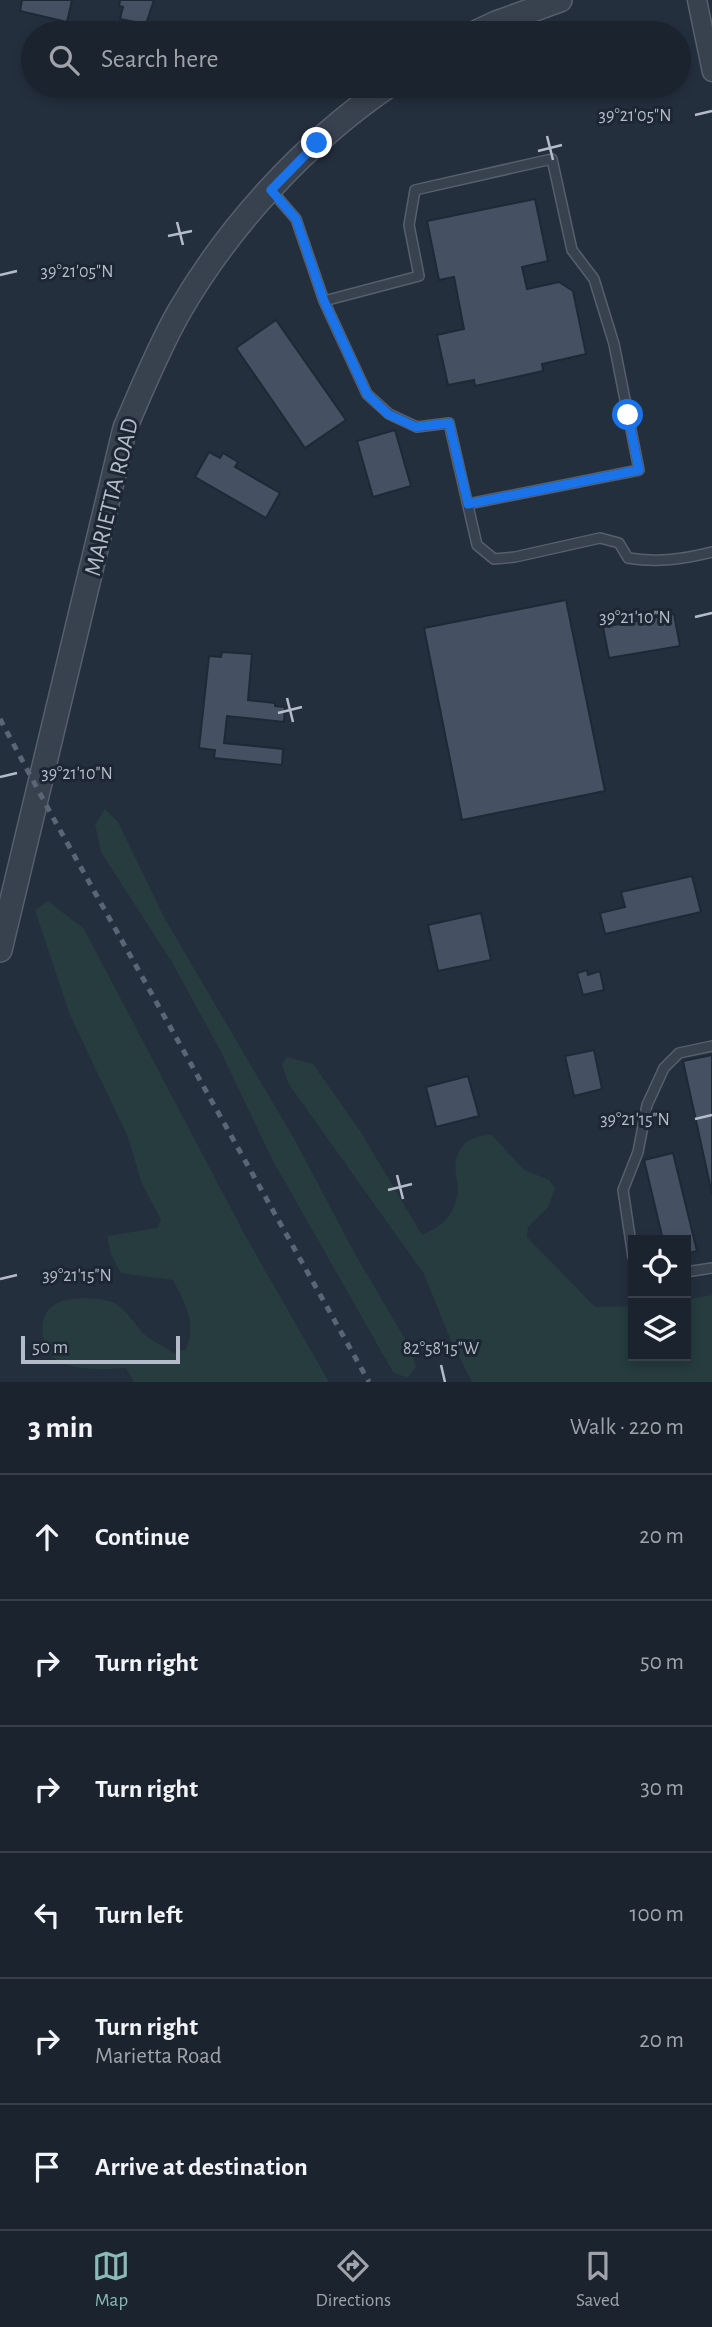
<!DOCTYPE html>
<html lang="en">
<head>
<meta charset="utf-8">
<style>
  :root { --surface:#1b232e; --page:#242b36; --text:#f1f3f6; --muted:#a0a4aa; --line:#39404a; --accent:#8bbbb9 }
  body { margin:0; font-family:"Alegreya Sans",sans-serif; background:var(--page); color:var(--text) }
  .controls { position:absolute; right:21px; bottom:21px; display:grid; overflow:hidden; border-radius:0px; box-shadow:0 4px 10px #0003 }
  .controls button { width:63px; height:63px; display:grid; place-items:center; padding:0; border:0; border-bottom:2px solid var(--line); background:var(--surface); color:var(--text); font:35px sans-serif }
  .scale { position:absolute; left:21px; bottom:18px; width:159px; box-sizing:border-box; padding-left:7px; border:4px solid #b4bcc9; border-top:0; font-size:19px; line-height:24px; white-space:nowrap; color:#b4bcc9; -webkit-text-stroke:5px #1d2633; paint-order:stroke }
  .stop { position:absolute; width:21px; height:21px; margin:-16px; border:5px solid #1a73e8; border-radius:50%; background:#fff }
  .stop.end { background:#1a73e8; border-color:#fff; box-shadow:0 2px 7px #0008 }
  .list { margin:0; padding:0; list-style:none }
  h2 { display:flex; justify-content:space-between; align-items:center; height:91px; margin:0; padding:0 28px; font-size:30px }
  h2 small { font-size:23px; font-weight:400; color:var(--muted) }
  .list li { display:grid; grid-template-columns:46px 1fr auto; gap:21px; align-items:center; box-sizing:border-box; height:126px; padding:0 28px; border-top:2px solid var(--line) }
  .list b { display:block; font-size:26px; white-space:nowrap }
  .list p { margin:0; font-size:23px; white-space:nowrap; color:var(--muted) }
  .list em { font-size:23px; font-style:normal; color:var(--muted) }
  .icon { flex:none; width:38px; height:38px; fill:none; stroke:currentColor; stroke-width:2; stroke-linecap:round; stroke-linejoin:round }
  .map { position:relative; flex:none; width:712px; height:1382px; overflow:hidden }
  .search { position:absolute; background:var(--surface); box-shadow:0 4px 10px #0003; left:21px; right:21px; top:21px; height:77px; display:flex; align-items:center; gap:18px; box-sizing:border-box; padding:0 24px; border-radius:38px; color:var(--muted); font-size:26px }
  .sheet { height:847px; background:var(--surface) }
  nav { display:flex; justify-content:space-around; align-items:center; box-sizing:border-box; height:98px; border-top:2px solid var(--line); background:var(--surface); font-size:19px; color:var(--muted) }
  nav a { display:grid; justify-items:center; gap:4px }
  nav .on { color:var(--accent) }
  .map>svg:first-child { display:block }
  .green { fill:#263c3f }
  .building { fill:#455162; stroke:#1f2835; stroke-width:2 }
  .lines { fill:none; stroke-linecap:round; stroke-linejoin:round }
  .service-casing { stroke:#565f6c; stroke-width:12 }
  .minor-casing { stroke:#565f6c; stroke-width:21 }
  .tertiary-casing { stroke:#565f6c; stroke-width:26 }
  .service { stroke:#38414e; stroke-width:9 }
  .minor { stroke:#38414e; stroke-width:18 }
  .tertiary { stroke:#38414e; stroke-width:23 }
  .rail { stroke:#5a6575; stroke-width:5; stroke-dasharray:7 7; stroke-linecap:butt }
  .route { stroke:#1a73e8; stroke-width:9 }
  .ticks { fill:none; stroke:#b4bcc9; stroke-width:2.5 }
  .labels { text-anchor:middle; stroke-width:6; stroke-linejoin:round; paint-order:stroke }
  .street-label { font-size:24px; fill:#b4bcc9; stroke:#1d2633 }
  .ticks-label { font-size:18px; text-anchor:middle; fill:#b4bcc9; stroke:#1d2633; stroke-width:6; stroke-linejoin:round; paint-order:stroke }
</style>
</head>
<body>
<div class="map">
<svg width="712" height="1382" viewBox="0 0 712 1382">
  <rect width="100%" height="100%" fill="#242f3e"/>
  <path class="green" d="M105,809L118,822L165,919L297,1144L355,1254L411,1349L416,1367L407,1378L393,1372L272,1159L220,1050L173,964L101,852L95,824Z
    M48,901L84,929L246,1237L329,1382H134L126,1368C105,1369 83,1371 62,1363C42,1355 34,1318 54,1305C67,1296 97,1297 112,1302C125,1307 133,1322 142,1332C150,1341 164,1345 173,1353L186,1349C197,1323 185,1303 173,1280L121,1273L111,1255L107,1236L157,1228L161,1220L142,1184L128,1137L70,1015L35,910Z
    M287,1057L313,1064L360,1131L422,1235C439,1227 450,1220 456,1201C463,1181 447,1168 462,1147C468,1138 481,1135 492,1135L524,1170L549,1180L555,1188L548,1207L528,1227L527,1237L595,1307L633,1306V1356H686V1300L712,1295V1382H472L452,1343L424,1274L288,1083L282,1064Z"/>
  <path class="building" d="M22,0H72L67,22L20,11Z
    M120,0H154L146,24L120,19L123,7L119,6Z
    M535,199L548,261L522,267L527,289L559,282L573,291L586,354L542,364L543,371L475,386L474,380L448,385L437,335L464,329L454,277L439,280L427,221Z
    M276,320L346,420L305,448L236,348Z
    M395,430L411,486L373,497L357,441Z
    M209,452L220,458L223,453L238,462L235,467L280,493L266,518L195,477Z
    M566,600L605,791L462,820L424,628Z
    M674,614L680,646L609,658L603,627Z
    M222,652L252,654L248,700L275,703V706L285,707L284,722L227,716L224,743L283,749L282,765L214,758L215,750L199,748L209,656L221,657Z
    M692,876L701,912L605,934L600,913L625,907L621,892Z
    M481,913L491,960L438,971L428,925Z
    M587,970L588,975L600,971L604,990L583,995L577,973Z
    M594,1050L602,1089L574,1096L565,1056Z
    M712,1055V1194L683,1061Z
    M468,1076L479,1116L436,1127L426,1087Z
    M673,1153L697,1251L686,1254V1240H663L644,1160Z"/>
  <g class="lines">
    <g class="service-casing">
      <path id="service" d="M271,190L296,219L324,301L367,394L389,414L417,427L449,423L477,545L494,559L515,557L600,538L619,543L628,558C658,563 683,559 712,552
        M324,301L419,276L409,225L415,190L552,159L572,250L594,279L614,344L639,470L468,504
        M633,1257L623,1190L638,1152L647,1105L664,1068L679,1053L712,1046
        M686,1272L712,1268"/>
    </g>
    <g class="minor-casing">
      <path id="minor" d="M697,0L712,72"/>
    </g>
    <g class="tertiary-casing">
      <path id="tertiary" d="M475,33L496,23L560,0
        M0,950L125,428C142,389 158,349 179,312C230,224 305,143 388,86"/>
    </g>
    <use href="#service" class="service"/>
    <use href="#minor" class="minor"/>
    <use href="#tertiary" class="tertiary"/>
    <path class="rail" d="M0,719L51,814L369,1382"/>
  </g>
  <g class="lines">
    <path class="route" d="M317,143L271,190L296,219L324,301L367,394L388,414L416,427L449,423L468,504L639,470L628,415"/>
  </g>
  <path class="ticks" d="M695,115L712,111M547,136L553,160M538,151L562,145M177,222L183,245M168,236L192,231M0,275L17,271M695,617L712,613M287,698L293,722M278,713L302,707M0,777L17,773M695,1119L712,1115M397,1175L403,1199M388,1190L412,1184M0,1279L17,1275M441,1365L445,1382"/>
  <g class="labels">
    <g class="street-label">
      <text transform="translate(111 497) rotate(-76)" y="8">MARIETTA ROAD</text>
    </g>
  </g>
  <g class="ticks-label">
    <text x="635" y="121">39°21'05"N</text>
    <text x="77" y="277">39°21'05"N</text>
    <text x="635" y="623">39°21'10"N</text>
    <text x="77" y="779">39°21'10"N</text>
    <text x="635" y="1125">39°21'15"N</text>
    <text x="77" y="1281">39°21'15"N</text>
    <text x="441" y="1354">82°58'15"W</text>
  </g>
</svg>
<div class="controls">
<button><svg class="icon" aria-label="locate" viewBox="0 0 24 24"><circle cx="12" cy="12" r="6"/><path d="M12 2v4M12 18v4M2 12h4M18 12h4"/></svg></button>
<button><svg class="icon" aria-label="layers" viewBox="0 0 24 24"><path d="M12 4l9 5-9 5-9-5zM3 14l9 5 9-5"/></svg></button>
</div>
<div class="scale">50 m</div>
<div class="stop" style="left:628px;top:415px"></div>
<div class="stop end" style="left:317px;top:143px"></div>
<div class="search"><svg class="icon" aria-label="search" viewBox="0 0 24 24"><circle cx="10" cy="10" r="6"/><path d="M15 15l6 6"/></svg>Search here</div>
</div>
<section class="sheet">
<h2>3 min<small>Walk · 220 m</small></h2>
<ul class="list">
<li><svg class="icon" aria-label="ahead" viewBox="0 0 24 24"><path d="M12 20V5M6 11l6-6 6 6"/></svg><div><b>Continue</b></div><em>20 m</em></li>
<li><svg class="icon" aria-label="right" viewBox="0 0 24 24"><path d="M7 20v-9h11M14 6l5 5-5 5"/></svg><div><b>Turn right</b></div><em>50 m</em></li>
<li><svg class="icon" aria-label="right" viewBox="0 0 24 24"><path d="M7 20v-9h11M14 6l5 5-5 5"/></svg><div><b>Turn right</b></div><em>30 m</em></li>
<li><svg class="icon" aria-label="left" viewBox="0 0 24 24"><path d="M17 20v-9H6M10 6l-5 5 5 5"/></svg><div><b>Turn left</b></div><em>100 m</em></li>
<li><svg class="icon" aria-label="right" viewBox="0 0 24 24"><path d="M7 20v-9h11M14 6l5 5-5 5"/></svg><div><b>Turn right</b><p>Marietta Road</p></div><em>20 m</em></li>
<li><svg class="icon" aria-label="arrive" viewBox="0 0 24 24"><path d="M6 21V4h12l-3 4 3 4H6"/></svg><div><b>Arrive at destination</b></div></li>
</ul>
</section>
<nav>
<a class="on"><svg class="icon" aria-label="map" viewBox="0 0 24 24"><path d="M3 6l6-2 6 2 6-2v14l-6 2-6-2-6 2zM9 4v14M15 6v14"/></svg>Map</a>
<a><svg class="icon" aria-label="directions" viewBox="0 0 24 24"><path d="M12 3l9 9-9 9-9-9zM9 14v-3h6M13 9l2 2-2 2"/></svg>Directions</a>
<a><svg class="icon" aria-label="saved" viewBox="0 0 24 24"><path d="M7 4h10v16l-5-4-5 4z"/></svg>Saved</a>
</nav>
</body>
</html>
